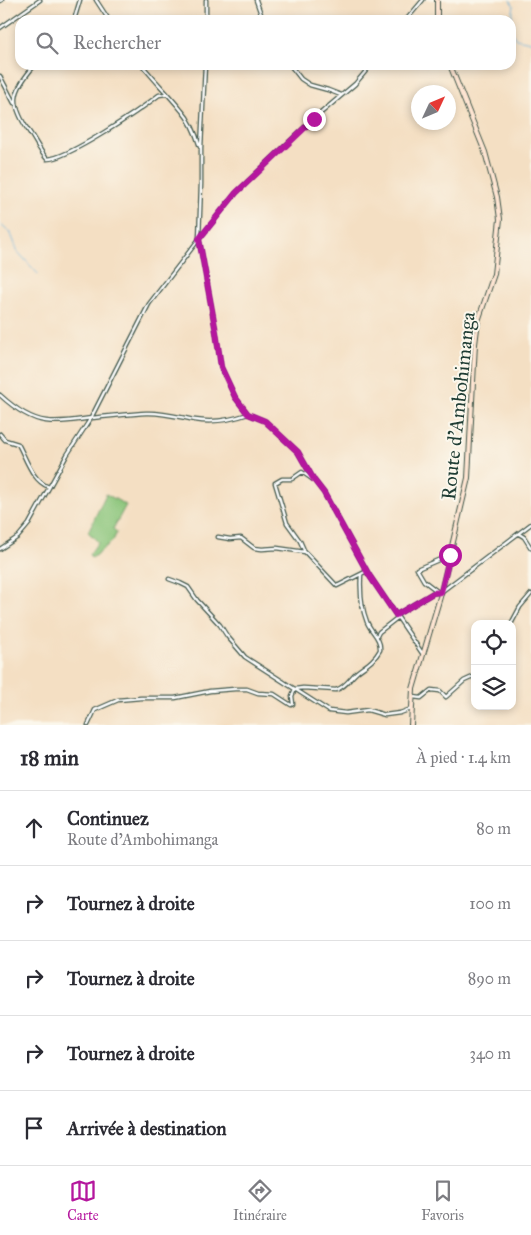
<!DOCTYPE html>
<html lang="fr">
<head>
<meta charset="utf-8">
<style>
  :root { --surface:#fff; --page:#f7f7f7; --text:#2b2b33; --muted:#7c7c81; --line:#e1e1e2; --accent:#b5179e }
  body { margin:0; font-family:"IM FELL Great Primer",serif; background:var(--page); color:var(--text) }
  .controls { position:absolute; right:15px; bottom:15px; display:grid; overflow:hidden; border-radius:10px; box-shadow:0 2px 8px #0003 }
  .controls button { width:45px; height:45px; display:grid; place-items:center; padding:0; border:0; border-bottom:1px solid var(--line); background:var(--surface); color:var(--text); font:25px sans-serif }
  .compass { position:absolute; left:411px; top:85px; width:45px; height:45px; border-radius:50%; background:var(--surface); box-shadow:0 2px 8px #0003; rotate:46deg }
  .stop { position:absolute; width:15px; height:15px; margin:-11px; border:4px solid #b5179e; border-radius:50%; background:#fff }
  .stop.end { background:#b5179e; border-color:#fff; box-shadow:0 1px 5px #0008 }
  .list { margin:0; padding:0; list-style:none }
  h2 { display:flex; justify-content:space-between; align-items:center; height:65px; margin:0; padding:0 20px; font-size:21px }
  h2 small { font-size:16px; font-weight:400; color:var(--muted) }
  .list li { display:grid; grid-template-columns:32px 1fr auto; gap:15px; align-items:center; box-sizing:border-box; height:75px; padding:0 20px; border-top:1px solid var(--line) }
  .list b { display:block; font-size:19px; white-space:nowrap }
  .list p { margin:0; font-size:16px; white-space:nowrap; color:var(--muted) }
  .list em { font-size:16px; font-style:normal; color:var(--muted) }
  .icon { flex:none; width:28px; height:28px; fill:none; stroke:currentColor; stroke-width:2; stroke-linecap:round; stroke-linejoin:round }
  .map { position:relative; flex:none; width:531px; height:725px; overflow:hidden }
  .search { position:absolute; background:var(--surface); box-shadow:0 2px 8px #0003; left:15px; right:15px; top:15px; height:55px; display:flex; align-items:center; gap:12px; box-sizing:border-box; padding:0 18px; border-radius:15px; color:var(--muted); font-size:19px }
  .sheet { height:440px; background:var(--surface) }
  nav { display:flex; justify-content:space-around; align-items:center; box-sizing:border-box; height:70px; border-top:1px solid var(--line); background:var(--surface); font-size:14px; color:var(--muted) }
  nav a { display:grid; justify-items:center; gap:2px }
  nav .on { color:var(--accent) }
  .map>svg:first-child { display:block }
  .green { fill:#8ac479; stroke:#548056 }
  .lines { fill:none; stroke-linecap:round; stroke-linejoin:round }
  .stream { stroke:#61afdb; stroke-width:1 }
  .street-casing { stroke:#3f5549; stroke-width:5 }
  .secondary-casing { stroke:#3f5549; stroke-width:6 }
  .street { stroke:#fff; stroke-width:2.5 }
  .secondary { stroke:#fde4d1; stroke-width:4 }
  .route { stroke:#b5179e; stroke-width:6 }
  .labels { text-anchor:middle; stroke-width:4; stroke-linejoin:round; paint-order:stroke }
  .street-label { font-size:20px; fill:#1f3d34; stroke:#fbf7ec }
</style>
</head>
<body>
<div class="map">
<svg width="531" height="725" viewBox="0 0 531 725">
  <rect width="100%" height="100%" fill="#fbf7ec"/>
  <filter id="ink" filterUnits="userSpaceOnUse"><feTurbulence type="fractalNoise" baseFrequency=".02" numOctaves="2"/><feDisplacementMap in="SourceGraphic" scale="10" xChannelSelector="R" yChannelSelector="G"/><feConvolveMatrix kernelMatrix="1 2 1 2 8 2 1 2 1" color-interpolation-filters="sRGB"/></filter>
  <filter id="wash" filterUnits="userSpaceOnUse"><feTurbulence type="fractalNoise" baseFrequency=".0096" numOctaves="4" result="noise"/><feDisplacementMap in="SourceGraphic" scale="20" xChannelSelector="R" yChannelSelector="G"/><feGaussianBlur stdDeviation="1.12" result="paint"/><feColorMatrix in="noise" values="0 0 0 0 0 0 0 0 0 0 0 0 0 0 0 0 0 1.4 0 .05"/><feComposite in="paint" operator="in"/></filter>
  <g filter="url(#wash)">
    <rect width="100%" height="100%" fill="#f4dfc3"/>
    <path class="green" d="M106,494L126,505L113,529L117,532L113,541L92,558L89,555L98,542L88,532Z"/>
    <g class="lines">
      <path class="stream" d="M510,0L514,6C512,17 508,30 516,39L531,42
        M0,224L11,234L18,252L38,274"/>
    </g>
  </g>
  <g filter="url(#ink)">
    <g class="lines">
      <g class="street-casing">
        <path id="street" d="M96,0L109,20
          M206,0V20
          M256,0L263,20
          M0,1L2,0
          M74,20L80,0
          M406,20L423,0
          M0,28L40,0
          M35,65C11,92 10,104 30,133C36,142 40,151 47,159C68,159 140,110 159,95L166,94
          M142,65C155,81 169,95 182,111C191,121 196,134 200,147
          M205,65L201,148V184L199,239L216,332L221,367L235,397L248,414L265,421L298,452L314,480L324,493L369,575L422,653
          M290,65L301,79L310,85L328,90L341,95
          M0,76L14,103
          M0,395C12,406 30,419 46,421C62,423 76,420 92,418C110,416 128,414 146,413C162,412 179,417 195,420C213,423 231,420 248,414
          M0,434L5,440L18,444C26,458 32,481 49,487
          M519,534L524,537L531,548
          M218,537L230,539L241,538L254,548L262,549L277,548L305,552L337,586L361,574
          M0,549L18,537L29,524L67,455L91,418L149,304L199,239L236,193L309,123L355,84L371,65
          M304,550L300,541L287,523L275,483L282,479H292L302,472L312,479
          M169,579L180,583L188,587L197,600L220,625L227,636L245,657L329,711L346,713L368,710L385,715L400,713L411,709
          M437,591L424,581L417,569L443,558L448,553
          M511,624L520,607L531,594
          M377,636L379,632L397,618L396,615L433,593L441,592L531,524
          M413,697L421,698L431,690L440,691L446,697L464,681L475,676
          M88,725L95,710L118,700L141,698H175L210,691L235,689H247L258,693L274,694L291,705L293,704L292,696L295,689L303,688L336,690C346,687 349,679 357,672C366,665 374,661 380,650C381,638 371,632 367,622C361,607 360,590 361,574L367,571"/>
      </g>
      <g class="secondary-casing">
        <path id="secondary" d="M437,0V20
          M411,725L413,689L440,597L468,478L475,344L478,321L494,274L500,219L497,197L485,152L450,65"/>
      </g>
      <use href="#street" class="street"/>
      <use href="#secondary" class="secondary"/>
    </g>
  </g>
  <g class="lines" filter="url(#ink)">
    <path class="route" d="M314,119L236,193L199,239L216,332L221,367L235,397L248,414L265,421L298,452L314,480L324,493L369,575L396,615L433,593L441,592L450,555"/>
  </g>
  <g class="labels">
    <g class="street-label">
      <text transform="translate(458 406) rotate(-84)" y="7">Route d'Ambohimanga</text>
    </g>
  </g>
</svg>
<div class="controls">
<button><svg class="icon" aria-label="locate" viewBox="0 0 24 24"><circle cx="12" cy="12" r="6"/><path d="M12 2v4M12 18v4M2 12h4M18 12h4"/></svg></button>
<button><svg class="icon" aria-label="layers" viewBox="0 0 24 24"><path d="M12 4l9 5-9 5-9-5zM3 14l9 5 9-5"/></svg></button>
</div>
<svg class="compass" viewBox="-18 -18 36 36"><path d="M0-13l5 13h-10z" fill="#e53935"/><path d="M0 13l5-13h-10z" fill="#7c7c81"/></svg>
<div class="stop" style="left:450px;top:555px"></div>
<div class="stop end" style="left:314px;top:119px"></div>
<div class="search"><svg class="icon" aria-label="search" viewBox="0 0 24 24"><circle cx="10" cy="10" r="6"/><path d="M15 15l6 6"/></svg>Rechercher</div>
</div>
<section class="sheet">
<h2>18 min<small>À pied · 1.4 km</small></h2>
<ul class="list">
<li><svg class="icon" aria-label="ahead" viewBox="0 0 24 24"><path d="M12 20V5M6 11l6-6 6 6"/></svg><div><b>Continuez</b><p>Route d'Ambohimanga</p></div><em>80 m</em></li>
<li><svg class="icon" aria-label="right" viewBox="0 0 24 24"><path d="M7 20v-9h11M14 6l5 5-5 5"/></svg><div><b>Tournez à droite</b></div><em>100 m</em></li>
<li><svg class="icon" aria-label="right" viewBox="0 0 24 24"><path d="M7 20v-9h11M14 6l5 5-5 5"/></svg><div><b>Tournez à droite</b></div><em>890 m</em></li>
<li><svg class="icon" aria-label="right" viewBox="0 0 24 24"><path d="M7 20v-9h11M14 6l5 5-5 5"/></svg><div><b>Tournez à droite</b></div><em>340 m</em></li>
<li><svg class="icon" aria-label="arrive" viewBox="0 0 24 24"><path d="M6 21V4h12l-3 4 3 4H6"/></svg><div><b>Arrivée à destination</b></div></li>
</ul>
</section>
<nav>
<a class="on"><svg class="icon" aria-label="map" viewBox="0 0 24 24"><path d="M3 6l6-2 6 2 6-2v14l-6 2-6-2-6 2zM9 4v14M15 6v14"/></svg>Carte</a>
<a><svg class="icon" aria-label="directions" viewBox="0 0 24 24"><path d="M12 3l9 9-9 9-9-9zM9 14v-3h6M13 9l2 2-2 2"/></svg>Itinéraire</a>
<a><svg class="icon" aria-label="saved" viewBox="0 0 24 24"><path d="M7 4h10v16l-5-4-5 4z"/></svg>Favoris</a>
</nav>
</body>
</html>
